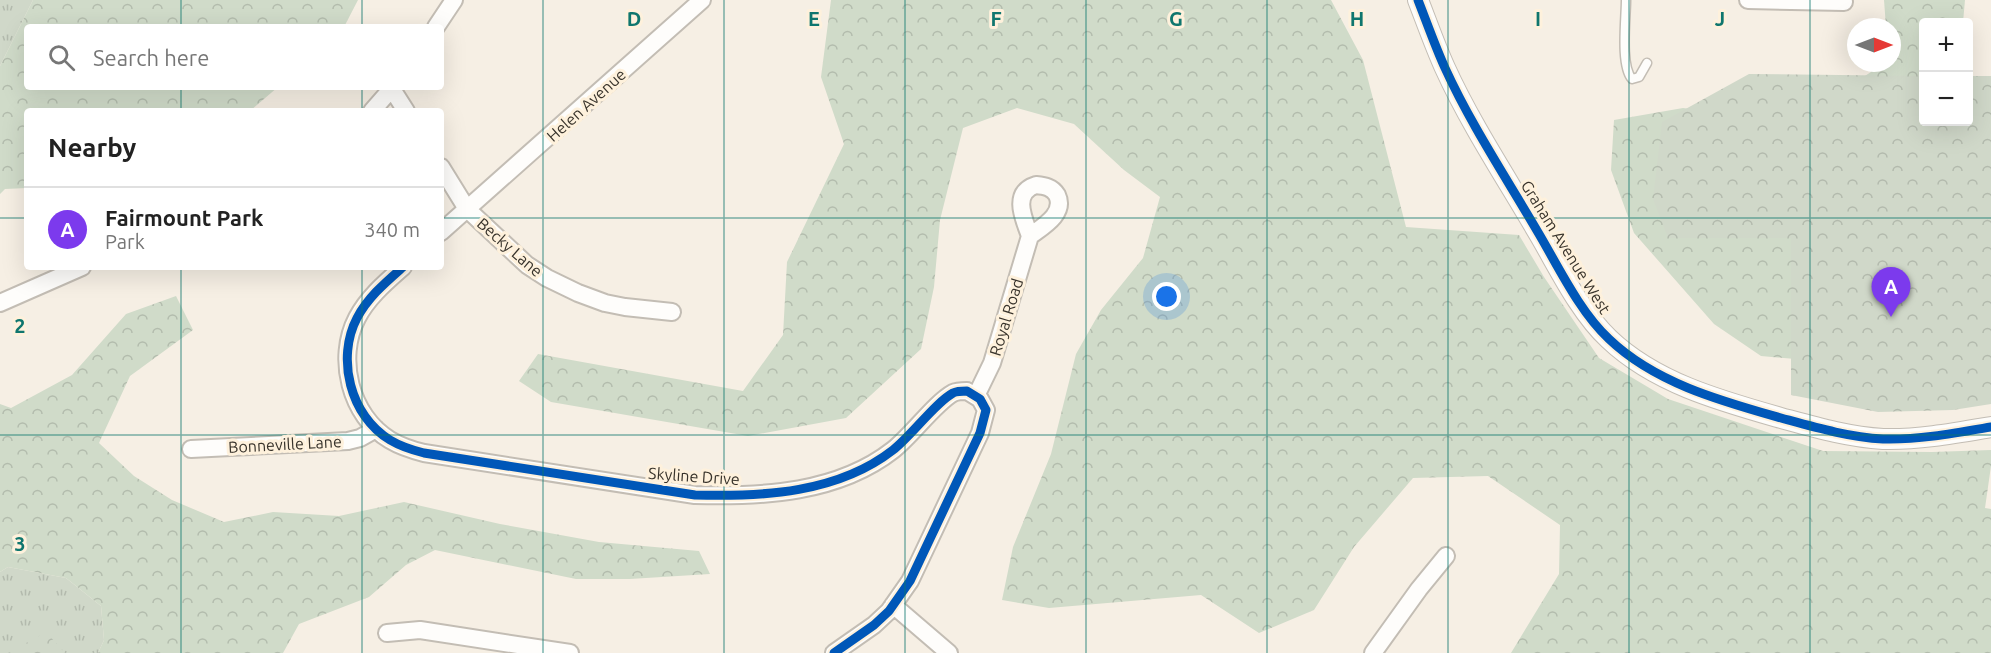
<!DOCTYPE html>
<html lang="en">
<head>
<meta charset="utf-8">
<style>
  :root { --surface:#fff; --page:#f6f6f6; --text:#222; --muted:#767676; --line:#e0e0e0; --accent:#7c3aed }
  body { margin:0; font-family:Ubuntu,sans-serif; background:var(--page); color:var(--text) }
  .controls { position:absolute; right:18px; top:18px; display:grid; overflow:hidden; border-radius:6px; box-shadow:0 6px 24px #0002 }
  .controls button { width:54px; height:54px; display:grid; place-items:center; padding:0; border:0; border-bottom:2px solid var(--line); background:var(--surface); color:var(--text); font:30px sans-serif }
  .compass { position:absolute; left:1847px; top:18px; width:54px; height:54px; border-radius:50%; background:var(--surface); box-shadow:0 6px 24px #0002; rotate:90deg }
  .you { position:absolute; left:1167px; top:297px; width:21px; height:21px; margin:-15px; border:4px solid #fff; border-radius:50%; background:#1a73e8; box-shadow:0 0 0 9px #1a73e833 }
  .badge { display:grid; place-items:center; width:39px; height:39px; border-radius:50%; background:var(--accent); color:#fff; font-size:20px; font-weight:700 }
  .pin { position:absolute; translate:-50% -50px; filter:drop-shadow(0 2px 3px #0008) }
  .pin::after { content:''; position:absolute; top:32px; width:21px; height:18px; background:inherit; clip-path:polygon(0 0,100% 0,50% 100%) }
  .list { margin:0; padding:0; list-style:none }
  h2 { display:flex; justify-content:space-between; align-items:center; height:78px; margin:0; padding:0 24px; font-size:26px }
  h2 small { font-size:20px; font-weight:400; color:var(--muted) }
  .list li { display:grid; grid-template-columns:39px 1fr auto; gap:18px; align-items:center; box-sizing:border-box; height:84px; padding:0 24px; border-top:2px solid var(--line) }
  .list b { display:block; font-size:22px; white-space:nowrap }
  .list p { margin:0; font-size:20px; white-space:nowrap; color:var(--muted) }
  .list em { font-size:20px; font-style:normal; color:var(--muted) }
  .icon { flex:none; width:33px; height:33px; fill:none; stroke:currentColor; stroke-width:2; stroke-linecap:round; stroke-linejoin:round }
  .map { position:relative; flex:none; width:1991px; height:653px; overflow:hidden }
  .search { position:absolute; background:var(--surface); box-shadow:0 6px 24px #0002; left:24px; top:24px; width:420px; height:66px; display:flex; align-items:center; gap:15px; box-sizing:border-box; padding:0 21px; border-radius:6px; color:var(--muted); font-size:22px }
  .panel { position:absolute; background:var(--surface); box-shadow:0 6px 24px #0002; left:24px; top:108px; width:420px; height:162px; border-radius:6px }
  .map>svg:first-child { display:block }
  .grass { fill:url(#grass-tufts) }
  .forest { fill:url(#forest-crowns) }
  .park { fill:url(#park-crowns) }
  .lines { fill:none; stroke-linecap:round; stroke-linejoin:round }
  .service-casing { stroke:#c3bdb4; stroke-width:11 }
  .minor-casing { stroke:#c3bdb4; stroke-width:20 }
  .tertiary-casing { stroke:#c3bdb4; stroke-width:22 }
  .service { stroke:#fefdfb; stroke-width:8 }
  .minor { stroke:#fefdfb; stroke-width:16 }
  .tertiary { stroke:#fefdfb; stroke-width:20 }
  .cycleway-casing { stroke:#fef1dc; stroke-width:13 }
  .cycleway { stroke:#0057b8; stroke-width:9 }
  .grid { fill:none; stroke:#0f766e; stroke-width:1.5; stroke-opacity:0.55 }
  .labels { text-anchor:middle; stroke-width:6; stroke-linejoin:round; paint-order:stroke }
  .street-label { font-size:16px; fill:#38332b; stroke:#fef1dc }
  .grid-label { font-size:20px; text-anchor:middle; font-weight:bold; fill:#0f766e; stroke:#fef1dc; stroke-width:6; stroke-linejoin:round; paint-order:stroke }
</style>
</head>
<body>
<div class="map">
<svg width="1991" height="653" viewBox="0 0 1991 653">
  <defs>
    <pattern id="grass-tufts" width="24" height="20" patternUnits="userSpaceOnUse" patternTransform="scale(1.5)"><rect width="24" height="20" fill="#d0d8c9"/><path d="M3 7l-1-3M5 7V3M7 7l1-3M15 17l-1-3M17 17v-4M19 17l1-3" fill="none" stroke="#b3baad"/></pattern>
    <pattern id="forest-crowns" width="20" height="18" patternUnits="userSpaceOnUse" patternTransform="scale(1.5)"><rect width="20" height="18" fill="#d0dbc9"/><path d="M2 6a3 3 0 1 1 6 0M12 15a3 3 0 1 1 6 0" fill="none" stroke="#b3bcad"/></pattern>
    <pattern id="park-crowns" width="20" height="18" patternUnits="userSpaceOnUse" patternTransform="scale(1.5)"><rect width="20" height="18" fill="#d0d8c9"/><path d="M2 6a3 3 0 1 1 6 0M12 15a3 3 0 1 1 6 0" fill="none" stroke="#b3baad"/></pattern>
  </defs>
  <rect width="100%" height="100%" fill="#f6efe4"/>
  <path class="grass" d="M0,0H33L0,66Z
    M8,567L66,578L101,606L104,640L98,653H0V572Z"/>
  <path class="forest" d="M33,0H358L344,27H27V87H278L250,111H27V188L5,189L0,194V66Z
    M831,0H1331L1363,60L1406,227L1519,235L1544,277L1599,358L1668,399L1823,451L1932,452L1991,450V466L1985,508L1991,509V653H1511L1559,574L1560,525L1488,476L1413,478L1354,547L1314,610L1259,633L1201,595L1049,608L1002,600L1013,547L1051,454L1076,354L1101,310L1143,258L1160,197L1124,170L1074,124L1017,108L963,128L940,220L934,287L921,349L846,418L748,436L551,402L519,381L538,354L743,391L783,335L787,262L844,144L821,77Z
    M1884,0H1965L1963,22H1924V122L1830,362L1761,356L1714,324L1634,233L1611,170L1614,120L1683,108L1794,122L1871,72L1874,63H1892V27H1886Z
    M176,296L193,330L130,376L99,443L134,476L172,500L224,522L273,512L339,516L404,502L500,524L599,542L699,551L710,574L630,579H576L435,550L406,565L369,597L299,624L283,653H98L104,640L101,606L66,578L8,567L0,572V404L11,408L72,375L126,314Z"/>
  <path class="park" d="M1749,74L1923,76L1924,122H1968L1969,76H1991V404L1953,410L1878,412L1791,395V238H1668L1653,199L1662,122Z
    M46,632L65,653H8Z"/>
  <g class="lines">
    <g class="service-casing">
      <path id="service" d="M1626,0C1626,19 1620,65 1632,79L1639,77L1647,63"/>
    </g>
    <g class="minor-casing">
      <path id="minor" d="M1748,0L1844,2
        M436,27L454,0
        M392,89L406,111
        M372,111L393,87
        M441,167L467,209L527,265L547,278L578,293L605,303L625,307L672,312
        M1036,185C1045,186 1052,187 1057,195C1066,214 1042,227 1030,236C1024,219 1011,193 1036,185Z
        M441,232L702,0
        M403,267C386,282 368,297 357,318C336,358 350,416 390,440C400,446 412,450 424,453L695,495C763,497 838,493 893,450C912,435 935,403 953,393C957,391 962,391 967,391L980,399L986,410L980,433L910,581L889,611L874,625L834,653
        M0,303L82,267
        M976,396L992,363L1030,236
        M191,449L348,441L360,438L376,429
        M893,605L949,653
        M387,633L420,630L570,653
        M1373,653L1419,589L1446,556"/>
    </g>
    <g class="tertiary-casing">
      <path id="tertiary" d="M1418,0C1427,23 1435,46 1445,68C1471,125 1507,179 1539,234C1559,268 1580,312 1609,339C1655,383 1721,401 1781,418C1814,427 1848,437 1883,439C1919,440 1956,433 1991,427"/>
    </g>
    <use href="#service" class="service"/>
    <use href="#minor" class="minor"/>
    <use href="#tertiary" class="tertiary"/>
    <g class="cycleway-casing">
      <path id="cycleway" d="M1418,0C1427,23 1435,46 1445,68C1471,125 1507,179 1539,234C1559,268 1580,312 1609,339C1655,383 1721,401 1781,418C1814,427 1848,437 1883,439C1919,440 1956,433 1991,427
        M403,267C386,282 368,297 357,318C336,358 350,416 390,440C400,446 412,450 424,453L695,495C763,497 838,493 893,450C912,435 935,403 953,393C957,391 962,391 967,391L980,399L986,410L980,433L910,581L889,611L874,625L834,653"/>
    </g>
    <use href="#cycleway" class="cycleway"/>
  </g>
  <path class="grid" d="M181,0V27M362,0V27M543,0V653M724,0V653M905,0V653M1086,0V653M1267,0V653M1448,0V653M1629,0V653M1810,0V653M181,87V111M362,87V111M0,218H27M441,218H1991M181,267V653M362,267V653M0,435H1991"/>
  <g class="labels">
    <g class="street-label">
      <text transform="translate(586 105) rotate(-42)" y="6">Helen Avenue</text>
      <text transform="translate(510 247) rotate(41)" y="6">Becky Lane</text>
      <text transform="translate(1566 247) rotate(58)" y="6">Graham Avenue West</text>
      <text transform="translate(1006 317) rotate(-73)" y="6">Royal Road</text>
      <text transform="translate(285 444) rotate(-3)" y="6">Bonneville Lane</text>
      <text transform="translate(694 476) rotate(4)" y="6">Skyline Drive</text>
    </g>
  </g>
  <g class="grid-label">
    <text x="634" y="26">D</text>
    <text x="814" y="26">E</text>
    <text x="996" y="26">F</text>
    <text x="1176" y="26">G</text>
    <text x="1357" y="26">H</text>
    <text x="1538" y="26">I</text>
    <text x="1720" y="26">J</text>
    <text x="20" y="333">2</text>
    <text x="20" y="551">3</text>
  </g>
</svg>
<div class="controls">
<button>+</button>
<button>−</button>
</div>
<svg class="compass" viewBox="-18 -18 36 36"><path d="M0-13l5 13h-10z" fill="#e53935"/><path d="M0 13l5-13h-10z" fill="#767676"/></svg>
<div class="you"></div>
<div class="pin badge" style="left:1891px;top:317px">A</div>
<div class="search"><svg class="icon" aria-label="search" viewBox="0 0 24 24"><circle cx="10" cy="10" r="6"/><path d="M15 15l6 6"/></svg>Search here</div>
<section class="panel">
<h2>Nearby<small></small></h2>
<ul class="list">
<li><span class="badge">A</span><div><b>Fairmount Park</b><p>Park</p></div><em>340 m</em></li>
</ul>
</section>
</div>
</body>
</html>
